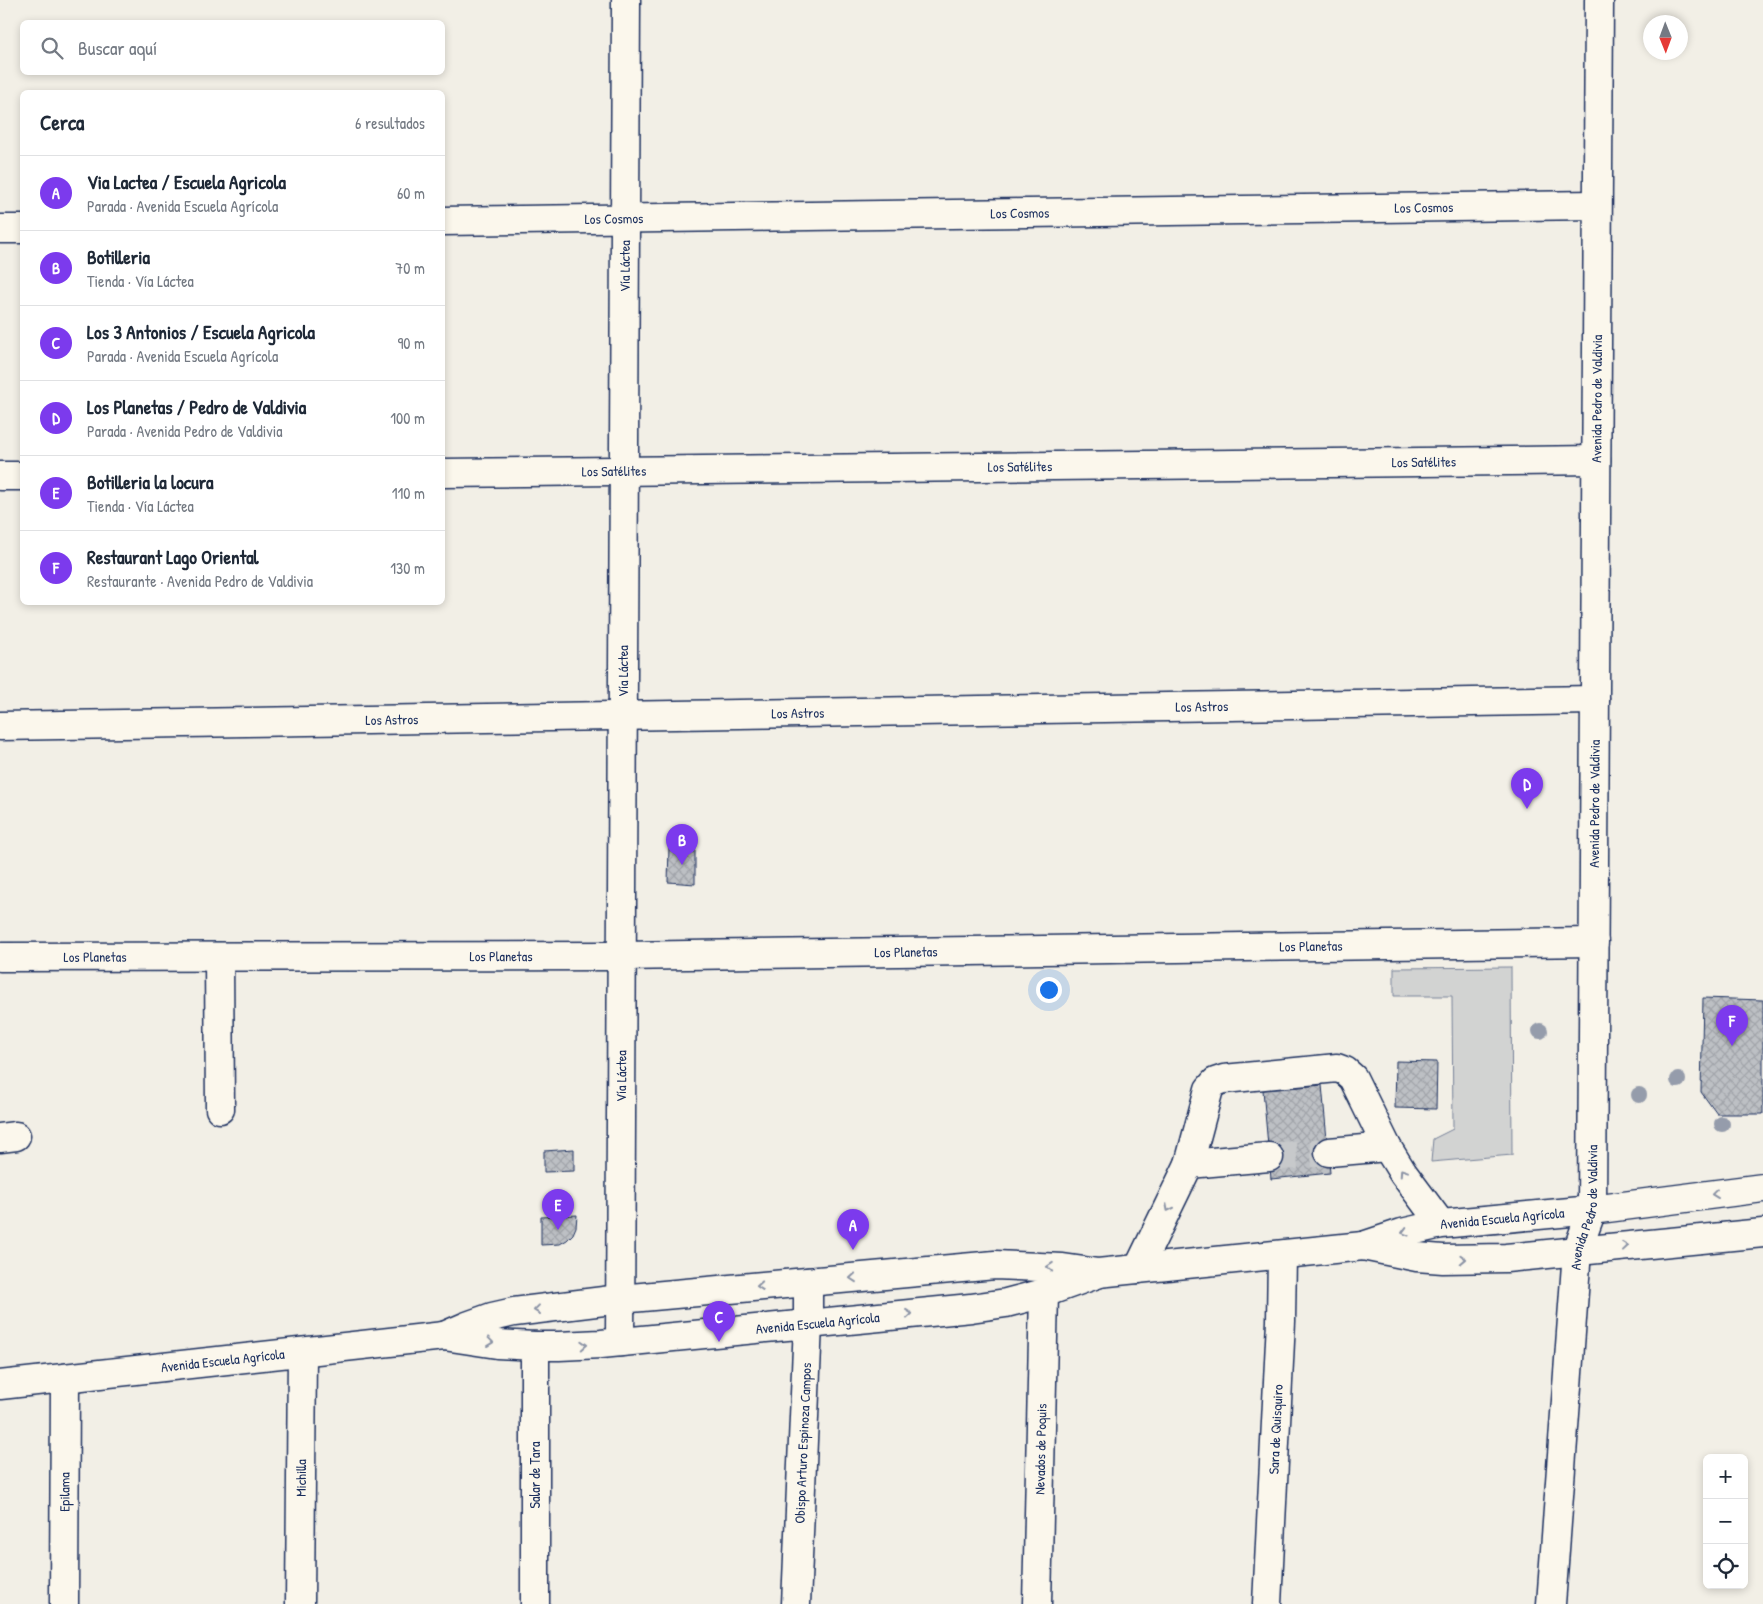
<!DOCTYPE html>
<html lang="es">
<head>
<meta charset="utf-8">
<style>
  :root { --surface:#fff; --page:#f6f6f7; --text:#1f2937; --muted:#747a83; --line:#e0e1e3; --accent:#7c3aed }
  body { margin:0; font-family:"Patrick Hand",sans-serif; background:var(--page); color:var(--text) }
  .controls { position:absolute; right:15px; bottom:15px; display:grid; overflow:hidden; border-radius:8px; box-shadow:0 2px 8px #0003 }
  .controls button { width:45px; height:45px; display:grid; place-items:center; padding:0; border:0; border-bottom:1px solid var(--line); background:var(--surface); color:var(--text); font:25px sans-serif }
  .compass { position:absolute; left:1643px; top:15px; width:45px; height:45px; border-radius:50%; background:var(--surface); box-shadow:0 2px 8px #0003; rotate:179deg }
  .you { position:absolute; left:1048px; top:989px; width:18px; height:18px; margin:-12px; border:4px solid #fff; border-radius:50%; background:#1a73e8; box-shadow:0 0 0 8px #1a73e833 }
  .badge { display:grid; place-items:center; width:32px; height:32px; border-radius:50%; background:var(--accent); color:#fff; font-size:16px; font-weight:700 }
  .pin { position:absolute; translate:-50% -41px; filter:drop-shadow(0 1px 2px #0008) }
  .pin::after { content:''; position:absolute; top:26px; width:18px; height:15px; background:inherit; clip-path:polygon(0 0,100% 0,50% 100%) }
  .list { margin:0; padding:0; list-style:none }
  h2 { display:flex; justify-content:space-between; align-items:center; height:65px; margin:0; padding:0 20px; font-size:21px }
  h2 small { font-size:16px; font-weight:400; color:var(--muted) }
  .list li { display:grid; grid-template-columns:32px 1fr auto; gap:15px; align-items:center; box-sizing:border-box; height:75px; padding:0 20px; border-top:1px solid var(--line) }
  .list b { display:block; font-size:19px; white-space:nowrap }
  .list p { margin:0; font-size:16px; white-space:nowrap; color:var(--muted) }
  .list em { font-size:16px; font-style:normal; color:var(--muted) }
  .icon { flex:none; width:28px; height:28px; fill:none; stroke:currentColor; stroke-width:2; stroke-linecap:round; stroke-linejoin:round }
  .map { position:relative; flex:none; width:1763px; height:1604px; overflow:hidden }
  .search { position:absolute; background:var(--surface); box-shadow:0 2px 8px #0003; left:20px; top:20px; width:425px; height:55px; display:flex; align-items:center; gap:12px; box-sizing:border-box; padding:0 18px; border-radius:8px; color:var(--muted); font-size:19px }
  .panel { position:absolute; background:var(--surface); box-shadow:0 2px 8px #0003; left:20px; top:90px; width:425px; height:515px; border-radius:8px }
  .map>svg:first-child { display:block }
  .green { fill:#d2d3d2; stroke:#768198 }
  .building { fill:url(#building-cross-hatch); stroke:#1b2f5e }
  .lines { fill:none; stroke-linecap:round; stroke-linejoin:round }
  .minor-tunnel { stroke:#c7c9cb; stroke-width:28; stroke-dasharray:28 14; stroke-linecap:butt }
  .minor-casing { stroke:#1b2f5e; stroke-width:31 }
  .major-casing { stroke:#1b2f5e; stroke-width:31 }
  .minor { stroke:#fbf7ec; stroke-width:28 }
  .major { stroke:#fbf7ec; stroke-width:28 }
  .tree { fill:#959cab }
  .oneway { stroke:#8b93a5 }
  .labels { text-anchor:middle; stroke-width:4; stroke-linejoin:round; paint-order:stroke }
  .street-label { font-size:14px; fill:#1b2f5e; stroke:#fbf7ec }
</style>
</head>
<body>
<div class="map">
<svg width="1763" height="1604" viewBox="0 0 1763 1604">
  <defs>
    <pattern id="building-cross-hatch" width="8" height="8" patternUnits="userSpaceOnUse" patternTransform="scale(1.25)"><rect width="8" height="8" fill="#bdc0c4"/><path d="M0 0l8 8M0 8l8-8" fill="none" stroke="#a2a5ab"/></pattern>
  </defs>
  <rect width="100%" height="100%" fill="#f2efe6"/>
  <filter id="ink" filterUnits="userSpaceOnUse"><feTurbulence type="fractalNoise" baseFrequency=".02" numOctaves="2"/><feDisplacementMap in="SourceGraphic" scale="10" xChannelSelector="R" yChannelSelector="G"/><feConvolveMatrix kernelMatrix="1 2 1 2 8 2 1 2 1" color-interpolation-filters="sRGB"/></filter>
  <g filter="url(#ink)">
    <path class="green" d="M1511,967L1512,1155L1431,1162L1433,1139L1453,1129L1452,996H1394V968Z"/>
    <path class="building" d="M669,847H695V884L668,882Z
      M1703,998L1763,1000V1114H1717L1701,1092Z
      M1396,1061L1437,1062L1436,1109L1395,1108Z
      M1322,1085L1330,1173L1271,1179L1263,1090Z
      M574,1149V1171L544,1172V1151Z
      M577,1215L576,1227L573,1234L567,1240L560,1244L541,1245V1217Z"/>
    <g class="lines">
      <path class="minor-tunnel" d="M1269,1157L1329,1152"/>
      <g class="minor-casing">
        <g id="minor">
          <path id="s1" d="M442,221L1597,205"/>
          <path d="M0,229H22"/>
          <path id="s2" d="M442,473L1596,460"/>
          <path d="M0,476H22"/>
          <path id="s3" d="M0,726L1595,700"/>
          <path id="s4" d="M0,957L621,956L1594,942"/>
          <path d="M219,957L220,1109"/>
          <path d="M0,1138L16,1136"/>
          <path d="M1329,1152L1387,1147"/>
          <path d="M1189,1164L1269,1157"/>
          <path d="M1138,1269L1189,1164L1209,1089L1215,1082L1224,1079L1337,1068L1345,1071L1353,1078L1387,1147L1403,1173L1441,1224"/>
          <path id="s5" d="M620,1342L626,0"/>
          <path id="s6" d="M64,1604L65,1378"/>
          <path id="s7" d="M300,1604L302,1352"/>
          <path d="M535,1604V1346"/>
          <path id="s8" d="M796,1604L808,1324V1282"/>
          <path id="s9" d="M1037,1604L1044,1293"/>
          <path id="s10" d="M1267,1604L1281,1321L1282,1255"/>
        </g>
      </g>
      <g class="major-casing">
        <g id="major">
          <path d="M1363,1246L1417,1257L1443,1259L1506,1258L1763,1233"/>
          <path id="s11" d="M444,1336L467,1326L492,1317L514,1312L620,1299L995,1265L1063,1268L1098,1273L1363,1246L1402,1233L1441,1224L1592,1210L1763,1188"/>
          <path id="s12" d="M0,1385L444,1336L497,1344L535,1346H559L601,1344L808,1324L971,1308L1006,1303L1044,1293L1097,1274"/>
          <path id="s13" d="M1551,1604L1577,1251L1592,1210L1599,0"/>
        </g>
      </g>
      <use href="#minor" class="minor"/>
      <use href="#major" class="major"/>
    </g>
    <g class="tree">
      <circle cx="1540" cy="1031" r="8"/>
      <circle cx="1678" cy="1080" r="8"/>
      <circle cx="1639" cy="1095" r="8"/>
      <circle cx="1722" cy="1124" r="8"/>
    </g>
    <defs><path id="oneway-chevron" d="M-2-3.5L2.5 0L-2 3.5" fill="none" stroke-width="1.6" stroke-linecap="round" stroke-linejoin="round" transform="scale(1.25)"/></defs>
    <g class="oneway">
      <use href="#oneway-chevron" transform="translate(1403 1172) rotate(-124)"/>
      <use href="#oneway-chevron" transform="translate(1715 1194) rotate(173)"/>
      <use href="#oneway-chevron" transform="translate(1169 1208) rotate(117)"/>
      <use href="#oneway-chevron" transform="translate(1405 1232) rotate(165)"/>
      <use href="#oneway-chevron" transform="translate(1625 1246) rotate(-6)"/>
      <use href="#oneway-chevron" transform="translate(1463 1259) rotate(-2)"/>
      <use href="#oneway-chevron" transform="translate(1050 1267) rotate(-176)"/>
      <use href="#oneway-chevron" transform="translate(853 1278) rotate(175)"/>
      <use href="#oneway-chevron" transform="translate(760 1286) rotate(175)"/>
      <use href="#oneway-chevron" transform="translate(537 1310) rotate(173)"/>
      <use href="#oneway-chevron" transform="translate(909 1314) rotate(-6)"/>
      <use href="#oneway-chevron" transform="translate(490 1342) rotate(7)"/>
      <use href="#oneway-chevron" transform="translate(584 1345) rotate(-3)"/>
    </g>
  </g>
  <g class="labels">
    <g class="street-label">
      <text dy="5" stroke="none"><textPath href="#s1" startOffset="982">Los Cosmos</textPath></text>
      <text dy="5" stroke="none"><textPath href="#s1" startOffset="578">Los Cosmos</textPath></text>
      <text dy="5" stroke="none"><textPath href="#s1" startOffset="172">Los Cosmos</textPath></text>
      <text dy="5" stroke="none"><textPath href="#s5" startOffset="1076">Vía Láctea</textPath></text>
      <text dy="5" stroke="none"><textPath href="#s13" startOffset="1209">Avenida Pedro de Valdivia</textPath></text>
      <text dy="5" stroke="none"><textPath href="#s2" startOffset="982">Los Satélites</textPath></text>
      <text dy="5" stroke="none"><textPath href="#s2" startOffset="578">Los Satélites</textPath></text>
      <text dy="5" stroke="none"><textPath href="#s2" startOffset="172">Los Satélites</textPath></text>
      <text dy="5" stroke="none"><textPath href="#s5" startOffset="671">Vía Láctea</textPath></text>
      <text dy="5" stroke="none"><textPath href="#s3" startOffset="1202">Los Astros</textPath></text>
      <text dy="5" stroke="none"><textPath href="#s3" startOffset="798">Los Astros</textPath></text>
      <text dy="5" stroke="none"><textPath href="#s3" startOffset="392">Los Astros</textPath></text>
      <text dy="5" stroke="none"><textPath href="#s13" startOffset="804">Avenida Pedro de Valdivia</textPath></text>
      <text dy="5" stroke="none"><textPath href="#s4" startOffset="1311">Los Planetas</textPath></text>
      <text dy="5" stroke="none"><textPath href="#s4" startOffset="906">Los Planetas</textPath></text>
      <text dy="5" stroke="none"><textPath href="#s4" startOffset="501">Los Planetas</textPath></text>
      <text dy="5" stroke="none"><textPath href="#s4" startOffset="95">Los Planetas</textPath></text>
      <text dy="5" stroke="none"><textPath href="#s5" startOffset="266">Vía Láctea</textPath></text>
      <text dy="5" stroke="none"><textPath href="#s13" startOffset="399">Avenida Pedro de Valdivia</textPath></text>
      <text dy="5" stroke="none"><textPath href="#s11" startOffset="1070">Avenida Escuela Agrícola</textPath></text>
      <text dy="5" stroke="none"><textPath href="#s12" startOffset="822">Avenida Escuela Agrícola</textPath></text>
      <text dy="5" stroke="none"><textPath href="#s12" startOffset="224">Avenida Escuela Agrícola</textPath></text>
      <text dy="5" stroke="none"><textPath href="#s10" startOffset="175">Sara de Quisquiro</textPath></text>
      <text dy="5" stroke="none"><textPath href="#s8" startOffset="161">Obispo Arturo Espinoza Campos</textPath></text>
      <text dy="5" stroke="none"><textPath href="#s9" startOffset="155">Nevados de Poquis</textPath></text>
      <text transform="translate(535 1475) rotate(-90)" y="5">Salar de Tara</text>
      <text dy="5" stroke="none"><textPath href="#s7" startOffset="126">Michilla</textPath></text>
      <text dy="5" stroke="none"><textPath href="#s6" startOffset="112">Epilama</textPath></text>
    </g>
  </g>
</svg>
<div class="controls">
<button>+</button>
<button>−</button>
<button><svg class="icon" aria-label="locate" viewBox="0 0 24 24"><circle cx="12" cy="12" r="6"/><path d="M12 2v4M12 18v4M2 12h4M18 12h4"/></svg></button>
</div>
<svg class="compass" viewBox="-18 -18 36 36"><path d="M0-13l5 13h-10z" fill="#e53935"/><path d="M0 13l5-13h-10z" fill="#747a83"/></svg>
<div class="you"></div>
<div class="pin badge" style="left:853px;top:1250px">A</div>
<div class="pin badge" style="left:682px;top:865px">B</div>
<div class="pin badge" style="left:719px;top:1342px">C</div>
<div class="pin badge" style="left:1527px;top:809px">D</div>
<div class="pin badge" style="left:558px;top:1230px">E</div>
<div class="pin badge" style="left:1732px;top:1046px">F</div>
<div class="search"><svg class="icon" aria-label="search" viewBox="0 0 24 24"><circle cx="10" cy="10" r="6"/><path d="M15 15l6 6"/></svg>Buscar aquí</div>
<section class="panel">
<h2>Cerca<small>6 resultados</small></h2>
<ul class="list">
<li><span class="badge">A</span><div><b>Via Lactea / Escuela Agricola</b><p>Parada · Avenida Escuela Agrícola</p></div><em>60 m</em></li>
<li><span class="badge">B</span><div><b>Botilleria</b><p>Tienda · Vía Láctea</p></div><em>70 m</em></li>
<li><span class="badge">C</span><div><b>Los 3 Antonios / Escuela Agricola</b><p>Parada · Avenida Escuela Agrícola</p></div><em>90 m</em></li>
<li><span class="badge">D</span><div><b>Los Planetas / Pedro de Valdivia</b><p>Parada · Avenida Pedro de Valdivia</p></div><em>100 m</em></li>
<li><span class="badge">E</span><div><b>Botilleria la locura</b><p>Tienda · Vía Láctea</p></div><em>110 m</em></li>
<li><span class="badge">F</span><div><b>Restaurant Lago Oriental</b><p>Restaurante · Avenida Pedro de Valdivia</p></div><em>130 m</em></li>
</ul>
</section>
</div>
</body>
</html>
